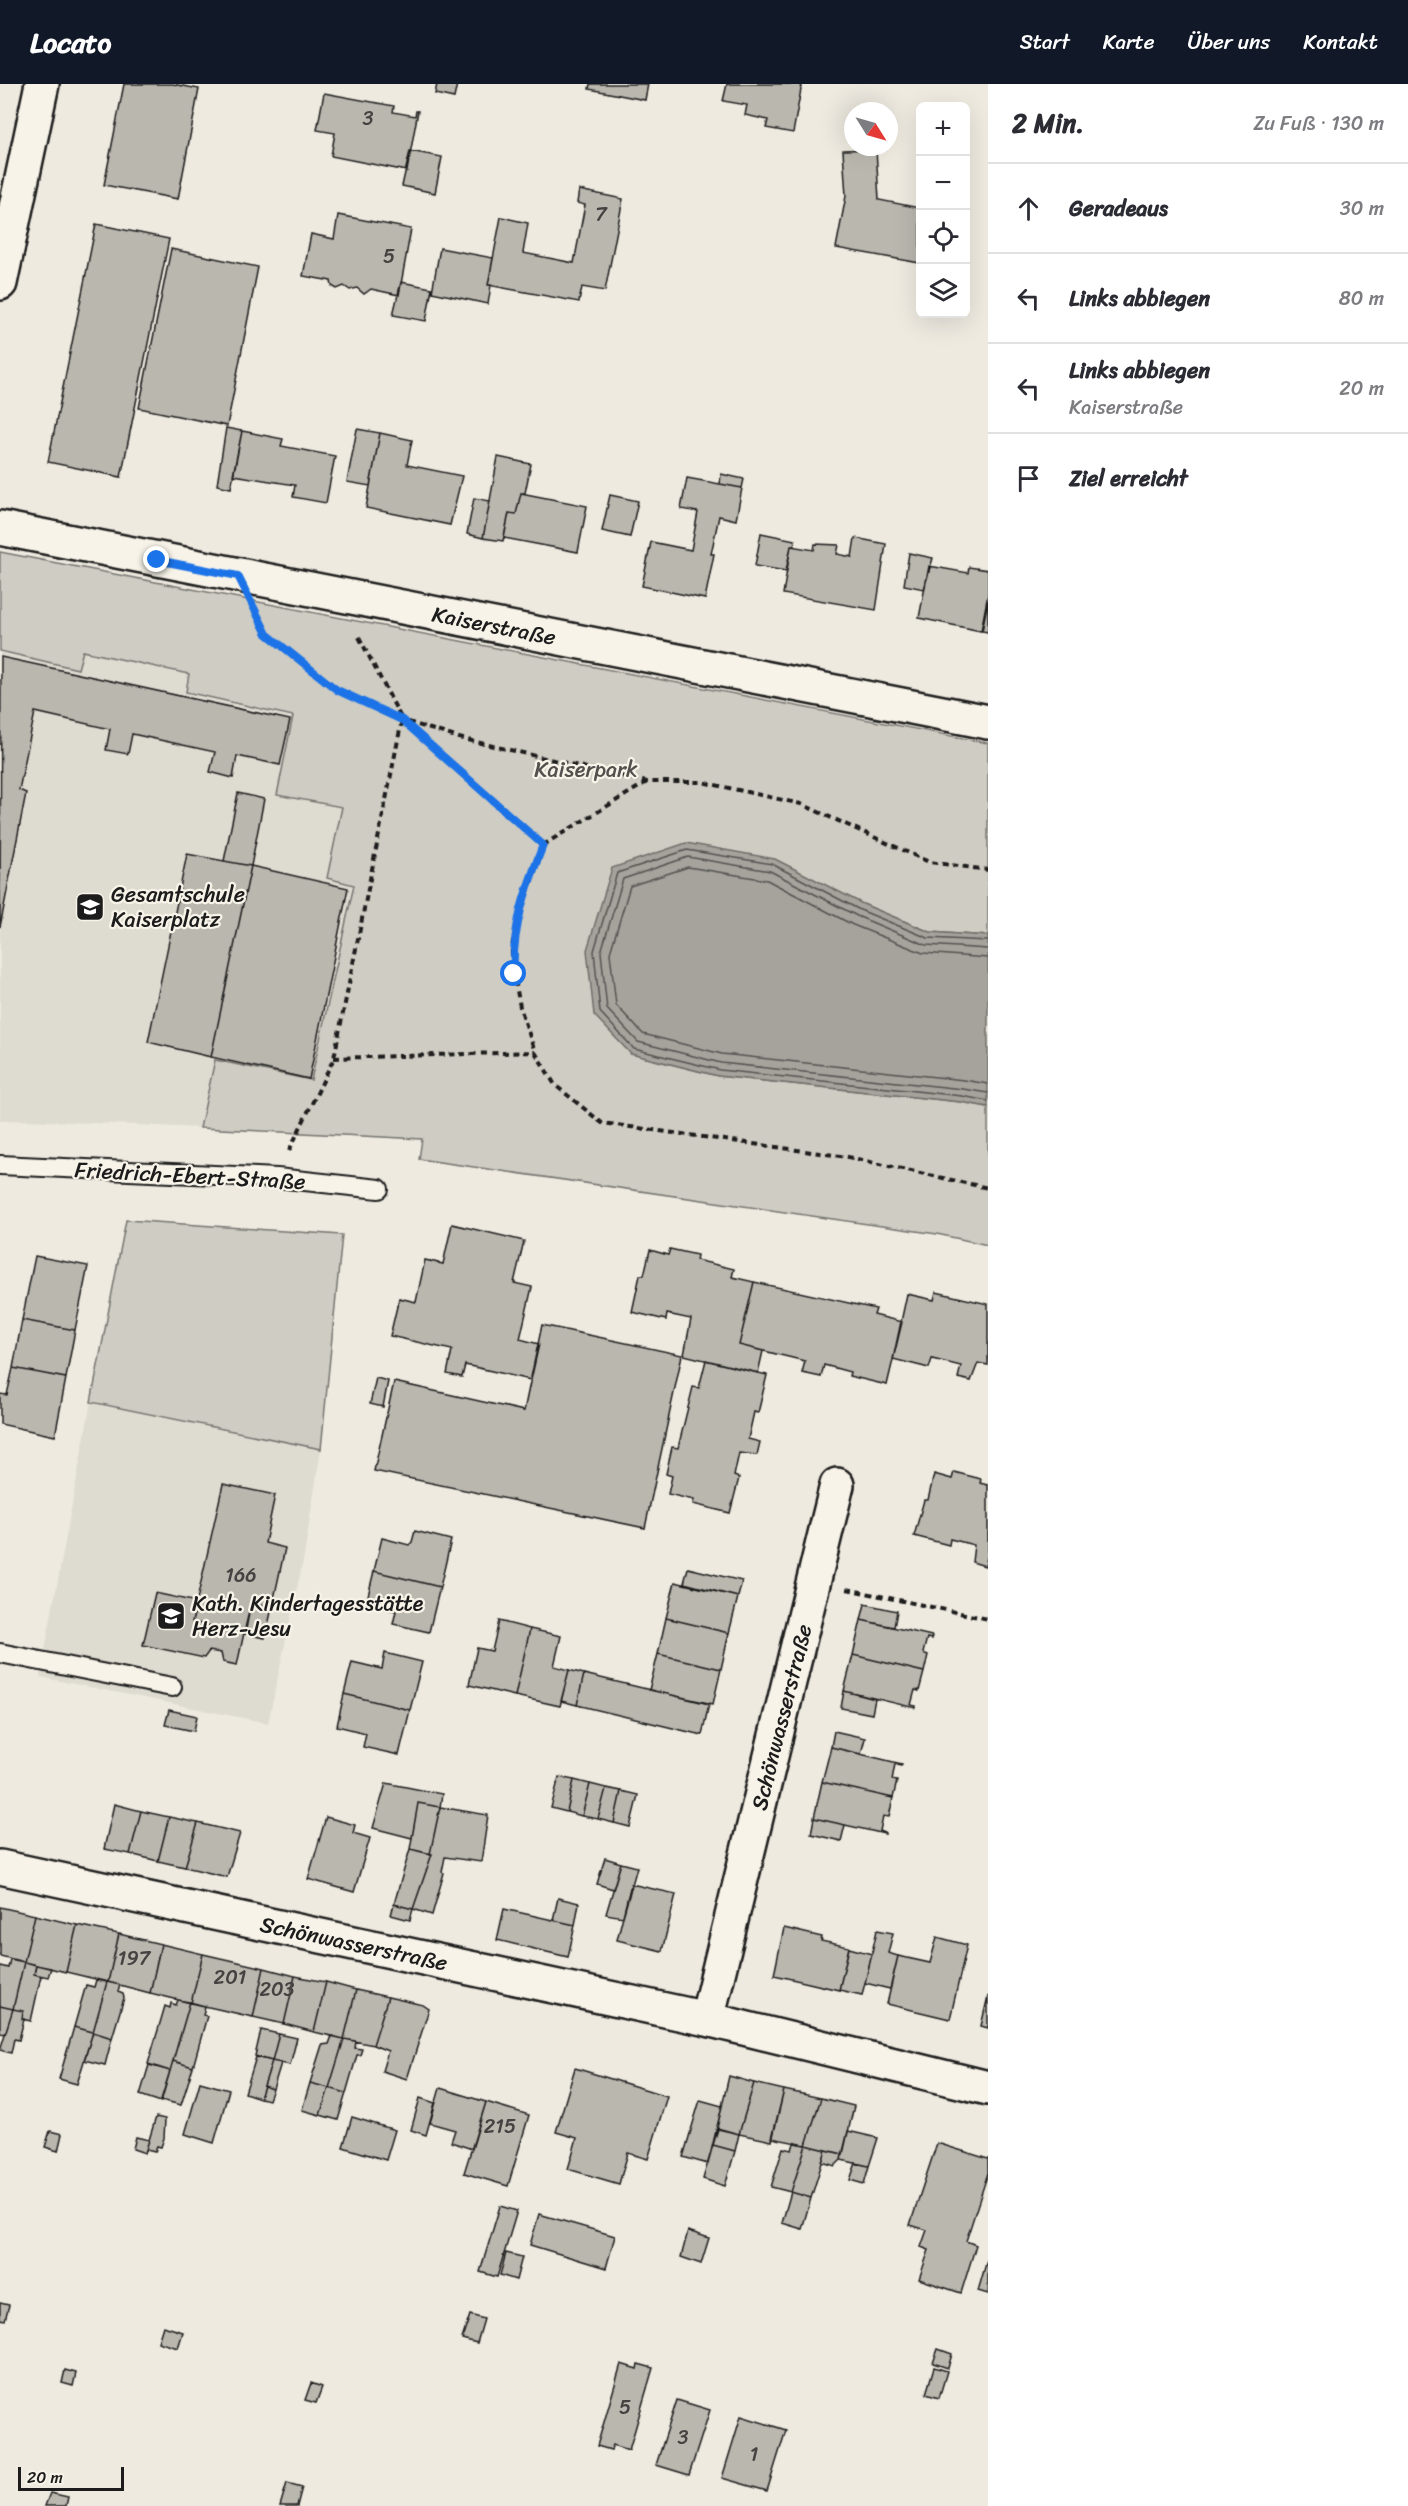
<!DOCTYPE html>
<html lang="de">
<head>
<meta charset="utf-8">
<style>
  :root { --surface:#fff; --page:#f2f2f3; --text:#2b2b33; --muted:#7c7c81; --line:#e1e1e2; --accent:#111827 }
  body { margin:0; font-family:Sriracha,sans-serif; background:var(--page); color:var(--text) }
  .controls { position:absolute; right:18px; top:18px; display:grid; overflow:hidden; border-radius:9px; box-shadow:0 6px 24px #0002 }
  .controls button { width:54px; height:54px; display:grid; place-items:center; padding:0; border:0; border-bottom:2px solid var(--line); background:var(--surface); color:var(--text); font:30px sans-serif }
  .compass { position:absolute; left:844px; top:18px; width:54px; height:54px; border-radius:50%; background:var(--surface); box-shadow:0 6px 24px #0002; rotate:127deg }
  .scale { position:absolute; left:18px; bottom:15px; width:106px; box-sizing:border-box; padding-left:6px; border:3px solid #1c1c1c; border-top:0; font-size:16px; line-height:21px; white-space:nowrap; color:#1c1c1c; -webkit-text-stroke:4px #f7f3e8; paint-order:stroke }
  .stop { position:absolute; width:18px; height:18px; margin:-14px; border:4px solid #1a73e8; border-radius:50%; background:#fff }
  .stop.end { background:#1a73e8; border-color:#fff; box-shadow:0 2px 6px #0008 }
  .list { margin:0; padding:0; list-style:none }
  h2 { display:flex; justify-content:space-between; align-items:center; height:78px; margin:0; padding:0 24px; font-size:26px }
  h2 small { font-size:20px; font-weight:400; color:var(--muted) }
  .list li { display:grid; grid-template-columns:39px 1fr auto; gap:18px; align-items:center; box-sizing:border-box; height:90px; padding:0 24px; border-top:2px solid var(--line) }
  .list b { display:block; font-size:22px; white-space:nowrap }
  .list p { margin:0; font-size:20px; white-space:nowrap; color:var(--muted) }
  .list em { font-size:20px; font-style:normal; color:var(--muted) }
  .icon { flex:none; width:33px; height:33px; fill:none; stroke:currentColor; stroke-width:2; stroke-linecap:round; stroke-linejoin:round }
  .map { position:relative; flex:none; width:988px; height:2422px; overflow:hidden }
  header { display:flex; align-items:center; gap:36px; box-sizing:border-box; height:84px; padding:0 30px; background:var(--accent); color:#fff }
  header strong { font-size:28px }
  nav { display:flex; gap:33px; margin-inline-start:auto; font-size:21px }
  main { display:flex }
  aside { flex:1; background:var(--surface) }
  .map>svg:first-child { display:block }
  .built { fill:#dedbd1; fill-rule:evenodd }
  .green { fill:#cfccc3; stroke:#767470; stroke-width:1.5 }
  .water { fill:#a6a39d; stroke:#6f6d69; stroke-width:1.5 }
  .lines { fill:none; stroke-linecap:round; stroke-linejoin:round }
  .shore { stroke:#535250; stroke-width:1.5 }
  .building { fill:#bab7af; stroke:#1c1c1c; stroke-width:1.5 }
  .lane-casing { stroke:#1c1c1c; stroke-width:22 }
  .street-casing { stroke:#1c1c1c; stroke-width:38 }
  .secondary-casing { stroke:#1c1c1c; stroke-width:38 }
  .path { stroke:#1c1c1c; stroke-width:4; stroke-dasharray:6 4.5; stroke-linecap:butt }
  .lane { stroke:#f7f3e8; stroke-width:18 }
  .street { stroke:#f7f3e8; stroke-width:33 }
  .secondary { stroke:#f7f3e8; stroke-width:33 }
  .route { stroke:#1a73e8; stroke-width:8 }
  .labels { text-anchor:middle; stroke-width:4.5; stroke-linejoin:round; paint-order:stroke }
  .number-label { font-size:20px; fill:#444341 }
  .street-label { font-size:22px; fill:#1c1c1c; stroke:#f7f3e8 }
  .park-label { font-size:22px; fill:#52514e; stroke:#f7f3e8 }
  .poi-label { font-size:22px; fill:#1c1c1c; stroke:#f7f3e8; text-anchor:start }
</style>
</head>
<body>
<header>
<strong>Locato</strong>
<nav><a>Start</a><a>Karte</a><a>Über uns</a><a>Kontakt</a></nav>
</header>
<main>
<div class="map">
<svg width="988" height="2422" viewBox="0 0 988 2422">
  <rect width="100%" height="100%" fill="#eeeae0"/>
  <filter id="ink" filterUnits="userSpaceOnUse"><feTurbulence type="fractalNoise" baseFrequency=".0167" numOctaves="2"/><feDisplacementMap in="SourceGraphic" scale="12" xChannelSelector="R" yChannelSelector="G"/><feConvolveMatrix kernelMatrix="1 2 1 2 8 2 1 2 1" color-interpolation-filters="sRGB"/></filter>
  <g filter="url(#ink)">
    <path class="built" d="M83,566L189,590L186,608L294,632L277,711L342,722L327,794L354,800L311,997L215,977L200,1044L27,1036L0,1037V843L26,709L19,706L35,628L110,645L107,666L128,670L132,650L215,668L210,688L233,693L237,672L280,681L290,636L2,573L0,578V567L78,585ZM238,709L251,782L348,804L309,995L148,958L187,770L224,777Z
      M91,1318L321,1365L304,1472L268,1639L40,1593Z"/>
    <path class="green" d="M0,468L988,659V852L930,848L863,820L631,970L718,992L961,1018L988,1023V1161L937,1150L419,1075L422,1055L200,1044L215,976L311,996L354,801L327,794L342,723L277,711L293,632L186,608L189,590L83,567L78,585L0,567Z
      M126,1136L342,1151L321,1365L91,1318Z"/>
    <path class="water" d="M686,759L775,775L863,820L930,848L988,852V1023L961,1018L718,992L631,970L594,931L587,866L612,784Z"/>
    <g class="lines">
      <path class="shore" d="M988,857L928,854L860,826L772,780L687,766L617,789L594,867L600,928L634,965L720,986L962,1012L988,1017
        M988,865L926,861L857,832L770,787L688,773L623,795L601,868L607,925L638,958L721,979L963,1005L988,1009
        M988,874L923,869L853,841L767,796L688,783L630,802L610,869L616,921L643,950L722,970L964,996L988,1000"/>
    </g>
    <path class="building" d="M124,0H173L199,5L178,115L104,101Z
      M437,0H457L454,14L435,10Z
      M590,0H648L645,16L589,5Z
      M727,0H802L793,49L766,44L768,36L745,31L747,21L723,17Z
      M324,9L394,22L393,28L415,32L416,27H418L407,87L331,72L335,49L317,46Z
      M876,65L879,116L920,124V179L836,164L846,112L843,66Z
      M410,67L442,73L435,109L402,102Z
      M579,106L623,115L605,207L582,203L579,218L488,201L501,133L528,139L523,169L574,179L585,121L577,119Z
      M338,131L411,145L399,211L371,205L364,210L357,204L350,206L344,202L337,205L332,202L331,197L303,192L311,150L334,155Z
      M96,140L169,155L121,393L48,378Z
      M440,164L493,174L488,201H491L488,220L432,208Z
      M171,165L258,183L227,342L139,324Z
      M401,198L432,204L426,237L393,231Z
      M226,344L242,347L231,404L217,401Z
      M357,345L380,349L370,402L347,398Z
      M242,347L283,355L281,362L335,372L326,419L293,413L295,401L233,391Z
      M380,349L412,356L407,381L462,392L450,441L366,424Z
      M498,373L531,380L525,409H521L516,430L509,429L503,457L483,454Z
      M721,390L744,395L742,404L720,400Z
      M687,394L742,404L736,436L719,432L711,470H714L705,515L642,502L651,458L691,466L698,428L681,425Z
      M521,409L587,422L578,468L504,454L509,429L516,430Z
      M610,411L638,417L630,453L602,447Z
      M474,414L490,417L483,454L467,450Z
      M761,449L795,456L794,462H791L786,487L755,482Z
      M855,454L886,460L876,526L783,510L791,462L814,466L815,460L839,461L837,470L852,473Z
      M909,469L933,474L924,505L904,501Z
      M929,482L968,489L969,483L988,486V510L981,547L919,534Z
      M988,516V548L982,547Z
      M1,573L290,636L280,681L237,672L233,694L210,688L215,668L132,650L128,670L106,666L110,645L35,628L19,706L26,709L0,843Z
      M238,709L264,715L251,782L224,777Z
      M187,770L251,782L211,973L148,958Z
      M251,782L348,804L309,995L211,973Z
      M452,1140L524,1157L514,1199L532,1203L520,1255L539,1260L531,1296L465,1281L462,1293L447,1290L452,1266L390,1252L399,1214L416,1218L425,1176L443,1180Z
      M670,1165L697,1171L696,1176L734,1185L732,1193L754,1198L739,1261L763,1267L758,1289L684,1271L691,1235L667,1230L666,1236L632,1228L640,1191H644L650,1166L668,1171Z
      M35,1172L88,1182L75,1246L22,1236Z
      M754,1198L876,1225L874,1231L902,1238L887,1301L849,1292L850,1288L824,1281L821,1293L802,1289L805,1277L739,1261Z
      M936,1208L988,1220V1281L978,1279L971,1297L958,1294L961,1282L932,1275L929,1284L893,1275L907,1210L934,1216Z
      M22,1236L75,1246L66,1294L13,1284Z
      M542,1241L682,1271L645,1444L374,1387L394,1298L524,1327Z
      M706,1276L767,1291L758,1329L754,1328L748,1355L760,1358L757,1371L739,1369L734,1392L739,1394L730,1429L693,1420L694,1416L668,1410L672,1392L666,1390L672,1363L678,1364L693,1303L699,1304Z
      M13,1284L66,1294L55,1352L0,1340V1310L7,1311Z
      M376,1294L388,1297L383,1323L370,1320Z
      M954,1388L981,1395L980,1399L988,1401V1470L985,1482L972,1478L974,1461L950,1455L949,1461L914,1452L924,1416H928L934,1390L952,1395Z
      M223,1400L275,1411L265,1459L285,1464L272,1524L251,1519L244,1549L192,1538Z
      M415,1447L451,1456L440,1503L374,1487L382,1454L409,1461L412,1458Z
      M688,1484L742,1497L738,1513L684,1499Z
      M374,1487L440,1503L429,1548L393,1540L396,1527L366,1520Z
      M675,1498L738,1513L729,1549L666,1534Z
      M155,1509L197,1518L192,1538L244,1549L237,1581L223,1578L221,1569L209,1567L204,1574L143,1561Z
      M251,1519L272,1524L265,1554L245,1550Z
      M865,1520L897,1527L894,1543L861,1536Z
      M666,1534L729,1549L721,1585L658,1570Z
      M861,1536L932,1552L931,1555L927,1554L923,1569L928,1571L924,1588L853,1571Z
      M499,1537L530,1545L515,1612L469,1601L477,1564L492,1567Z
      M530,1545L561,1552L554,1582L569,1586L560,1622L515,1612Z
      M385,1569L422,1578L410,1626L344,1610L352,1578L382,1585Z
      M658,1570L721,1585L713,1620L649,1606Z
      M853,1571L924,1588L919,1607L915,1606L911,1621L916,1622L915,1624L844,1607Z
      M569,1586L584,1590L577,1621L561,1617Z
      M584,1590L709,1620L702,1651L577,1621Z
      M844,1607L875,1615L872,1630L841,1624Z
      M344,1610L410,1626L399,1671L363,1663L366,1649L337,1642Z
      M169,1626L197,1632L194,1647L165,1641Z
      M834,1647L865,1654L861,1670L831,1663Z
      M831,1663L902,1680L901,1682L895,1680L892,1696L897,1697L893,1714L822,1698Z
      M559,1693L574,1696L567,1728L551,1724Z
      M574,1696L590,1700L582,1732L567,1728Z
      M822,1698L893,1714L889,1733L883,1732L880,1747L885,1749V1750L814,1734Z
      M386,1699L442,1710L440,1723L418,1719L412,1754L373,1744Z
      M590,1700L606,1704L598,1735L582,1732Z
      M606,1704L621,1707L614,1739L598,1735Z
      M621,1707L638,1711L630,1743L614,1739Z
      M418,1719L440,1723L430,1770L410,1765Z
      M114,1720L141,1727L130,1770L104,1765Z
      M440,1723L488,1731L481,1778L445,1773L442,1788L444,1789L432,1831L413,1825L432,1770H430Z
      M141,1727L169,1733L158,1777L130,1770Z
      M169,1733L198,1739L185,1783L158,1777Z
      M326,1733L355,1741L353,1749L370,1754L354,1808L308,1795Z
      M814,1734L845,1741L841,1757L811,1750Z
      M198,1739L240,1749L227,1793L185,1783Z
      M410,1765L432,1770L413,1825L394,1820Z
      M605,1774L621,1779L613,1805L597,1800Z
      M621,1779L637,1783L623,1833L606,1830Z
      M631,1800L676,1810L662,1867L617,1856Z
      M558,1814L579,1819L575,1841L553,1836Z
      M394,1820L413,1825L410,1836L391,1831Z
      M0,1823L35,1831L24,1878L0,1872Z
      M504,1825L575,1841L568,1873L497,1856Z
      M35,1831L77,1841L66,1888L24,1878Z
      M77,1841L119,1850L108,1898L66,1888Z
      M784,1844L822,1853L821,1857L849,1863L839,1906L774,1891Z
      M877,1846L893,1849L888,1869L898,1872L890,1905L865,1899Z
      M119,1850L161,1860L150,1909L108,1898Z
      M937,1853L967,1861L950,1935L887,1920L898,1872L930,1879Z
      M161,1860L203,1870L191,1919L150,1909Z
      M849,1864L872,1870L862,1911L839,1906Z
      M203,1870L264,1884L253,1933L191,1919Z
      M10,1875L24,1878L13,1925L0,1922V1882L8,1884Z
      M24,1878L36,1881L34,1890L41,1892L31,1937L22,1935L23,1927L13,1925Z
      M36,1881L51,1884L48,1893L34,1890Z
      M264,1884L295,1892L284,1940L253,1933Z
      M295,1892L326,1898L314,1948L284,1940Z
      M96,1896L107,1898L93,1948L74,1943L86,1901L94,1903Z
      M107,1898L120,1901L118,1908L123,1910L124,1914L112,1954L93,1948Z
      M326,1898L356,1906L344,1955L314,1948Z
      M356,1906L388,1913L373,1961L344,1955Z
      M988,1912V1944L981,1942Z
      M388,1913L423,1921L429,1925L407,1995L382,1987L388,1967L373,1961Z
      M178,1916L190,1918L170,1987L148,1980L165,1922L170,1924L171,1919L176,1921Z
      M190,1918L205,1922L203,1931L207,1932L193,1983L173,1977Z
      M0,1922L13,1925L5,1950L0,1949Z
      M13,1925L23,1927L22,1935H24L19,1956L14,1955L11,1969L0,1966Z
      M74,1943L93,1948L77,2000L59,1995Z
      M261,1946L279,1950L272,1977L255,1972Z
      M93,1948L112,1954L105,1981L84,1976Z
      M279,1950L297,1954L290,1981L272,1977Z
      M332,1952L344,1955L329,2004L310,1999L322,1961L329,1960Z
      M344,1955L356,1957L355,1964L362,1965L360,1971H357L346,2009L329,2004Z
      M256,1973L272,1977L260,2014L245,2009Z
      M173,1977L193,1983L181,2021L161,2016Z
      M272,1977L281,1979L273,2005L264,2002Z
      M149,1981L170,1987L161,2018L140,2011Z
      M575,1984L667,2012L648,2075L628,2069L619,2100L568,2085L577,2054L556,2048Z
      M729,1992L754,1999L739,2050L717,2044Z
      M200,1998L229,2006L214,2059L185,2050Z
      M310,1999L329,2004L320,2031L302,2026Z
      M754,1999L784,2006L772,2057L739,2050Z
      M264,2002L273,2005L269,2016L260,2014Z
      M329,2004L346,2009L338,2036L320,2031Z
      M440,2004L486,2018L472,2065L451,2058L455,2046L430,2039Z
      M784,2006L821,2014L806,2061L772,2054Z
      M420,2014L435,2019L426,2051L411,2046Z
      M821,2014L854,2022L843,2070L806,2061Z
      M700,2016L722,2022L708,2080L683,2073Z
      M486,2018L529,2031L508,2102L464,2089Z
      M156,2033L165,2035L164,2054L161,2063L157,2062L155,2068L146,2066Z
      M352,2033L395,2046L386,2076L343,2063Z
      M718,2045L739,2050L735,2067L713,2061Z
      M50,2047L62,2050L58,2067L45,2063Z
      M848,2047L878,2054L869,2082L841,2076Z
      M136,2053L149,2056L145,2069L133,2065Z
      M794,2059L806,2061L791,2108L771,2103L783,2064L792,2066Z
      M937,2059L988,2075V2089L966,2157L976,2161L961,2209L919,2195L929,2166L921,2163L927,2146L910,2141Z
      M713,2061L735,2067L725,2102L703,2095Z
      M806,2061L826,2066L811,2114L791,2108Z
      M826,2066L842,2070L841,2076L835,2082L822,2078Z
      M856,2079L869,2082L864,2100L850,2096Z
      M791,2108L811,2114L802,2145L782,2139Z
      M500,2122L517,2127L497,2193L480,2188Z
      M539,2130L615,2152L606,2184L530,2161Z
      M688,2147L709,2154L701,2180L681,2173Z
      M506,2169L522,2173L516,2196L500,2191Z
      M987,2176H988V2210L978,2207Z
      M0,2219L9,2221L5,2236L0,2235Z
      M470,2231L484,2235L477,2259L462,2255Z
      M163,2242L183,2248L178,2264L158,2258Z
      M938,2265L952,2270L948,2284L933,2279Z
      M621,2280L637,2285L638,2280L653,2284L629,2366L613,2361L611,2366L597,2362Z
      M934,2283L947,2287L939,2314L926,2310Z
      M65,2286L76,2289L73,2302L62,2299Z
      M311,2299L322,2303L316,2319L305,2316Z
      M677,2316L710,2326L689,2391L656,2381Z
      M741,2332L786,2346L767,2407L722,2394Z
      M287,2399L302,2403L297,2422H280Z
      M50,2409L68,2413L66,2422H45Z"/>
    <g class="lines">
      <g class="lane-casing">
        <path id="lane" d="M0,1081L277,1094L379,1105
          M0,1569L172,1603"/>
      </g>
      <g class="street-casing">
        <path id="street" d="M0,444L988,638
          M0,1783L707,1935L988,2004
          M707,1935L837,1401"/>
      </g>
      <g class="secondary-casing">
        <path id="secondary" d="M0,199L42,0"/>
      </g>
      <path class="path" d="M257,531L267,550L337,606L402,636L459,654L647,698H702L801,720L929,778L988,786
        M405,638L543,761
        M647,698L543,761L520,829L512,864L514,890L520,923L535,968L555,1001L602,1039L848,1073L988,1104
        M334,974L535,968
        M289,1067L334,974L402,636L358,551
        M847,1505L988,1535"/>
      <use href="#lane" class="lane"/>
      <use href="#street" class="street"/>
      <use href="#secondary" class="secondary"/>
    </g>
  </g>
  <g class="lines" filter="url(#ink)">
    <path class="route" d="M157,476L238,492L267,550L337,606L402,636L543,761C527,803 511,844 514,890"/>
  </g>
  <defs>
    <g id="school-square" transform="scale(1.5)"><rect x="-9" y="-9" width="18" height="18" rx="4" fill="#1c1c1c" stroke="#f7f3e8"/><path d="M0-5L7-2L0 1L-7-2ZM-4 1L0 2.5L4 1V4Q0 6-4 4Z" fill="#fff"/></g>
  </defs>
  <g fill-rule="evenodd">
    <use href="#school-square" x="90" y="823"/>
    <use href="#school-square" x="171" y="1532"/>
  </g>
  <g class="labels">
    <g class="number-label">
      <text x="368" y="41">3</text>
      <text x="601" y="137">7</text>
      <text x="389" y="179">5</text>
      <text x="241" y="1498">166</text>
      <text x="134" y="1881">197</text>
      <text x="230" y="1900">201</text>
      <text x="277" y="1912">203</text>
      <text x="500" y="2049">215</text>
      <text x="625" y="2330">5</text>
      <text x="683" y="2360">3</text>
      <text x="754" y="2377">1</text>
    </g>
    <g class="street-label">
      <text transform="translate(494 541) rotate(11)" y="8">Kaiserstraße</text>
      <text transform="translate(190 1091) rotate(3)" y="8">Friedrich-Ebert-Straße</text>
      <text transform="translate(781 1633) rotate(-76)" y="8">Schönwasserstraße</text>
      <text transform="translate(354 1859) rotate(12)" y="8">Schönwasserstraße</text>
    </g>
    <g class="park-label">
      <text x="586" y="693">Kaiserpark</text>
    </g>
    <g class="poi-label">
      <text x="111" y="818">Gesamtschule<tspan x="111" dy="25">Kaiserplatz</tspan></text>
      <text x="192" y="1527">Kath. Kindertagesstätte<tspan x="192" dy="25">Herz-Jesu</tspan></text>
    </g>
  </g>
</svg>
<div class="controls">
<button>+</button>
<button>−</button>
<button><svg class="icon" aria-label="locate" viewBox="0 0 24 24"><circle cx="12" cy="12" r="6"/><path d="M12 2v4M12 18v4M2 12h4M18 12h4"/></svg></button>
<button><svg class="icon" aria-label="layers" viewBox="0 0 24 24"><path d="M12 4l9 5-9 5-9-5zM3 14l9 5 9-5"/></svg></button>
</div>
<svg class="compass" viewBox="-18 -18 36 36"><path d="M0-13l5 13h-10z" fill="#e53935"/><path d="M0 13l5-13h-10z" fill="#7c7c81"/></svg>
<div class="scale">20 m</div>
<div class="stop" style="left:514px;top:890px"></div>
<div class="stop end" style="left:157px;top:476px"></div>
</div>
<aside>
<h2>2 Min.<small>Zu Fuß · 130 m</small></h2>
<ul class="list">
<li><svg class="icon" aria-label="ahead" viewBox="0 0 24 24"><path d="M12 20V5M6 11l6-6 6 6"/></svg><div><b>Geradeaus</b></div><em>30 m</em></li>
<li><svg class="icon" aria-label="left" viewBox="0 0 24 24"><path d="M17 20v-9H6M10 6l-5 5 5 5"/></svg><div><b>Links abbiegen</b></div><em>80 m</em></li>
<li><svg class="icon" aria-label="left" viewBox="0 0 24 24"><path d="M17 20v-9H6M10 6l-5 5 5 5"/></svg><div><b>Links abbiegen</b><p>Kaiserstraße</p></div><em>20 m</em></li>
<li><svg class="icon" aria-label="arrive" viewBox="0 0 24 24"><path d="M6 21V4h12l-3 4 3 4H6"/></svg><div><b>Ziel erreicht</b></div></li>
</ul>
</aside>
</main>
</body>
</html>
